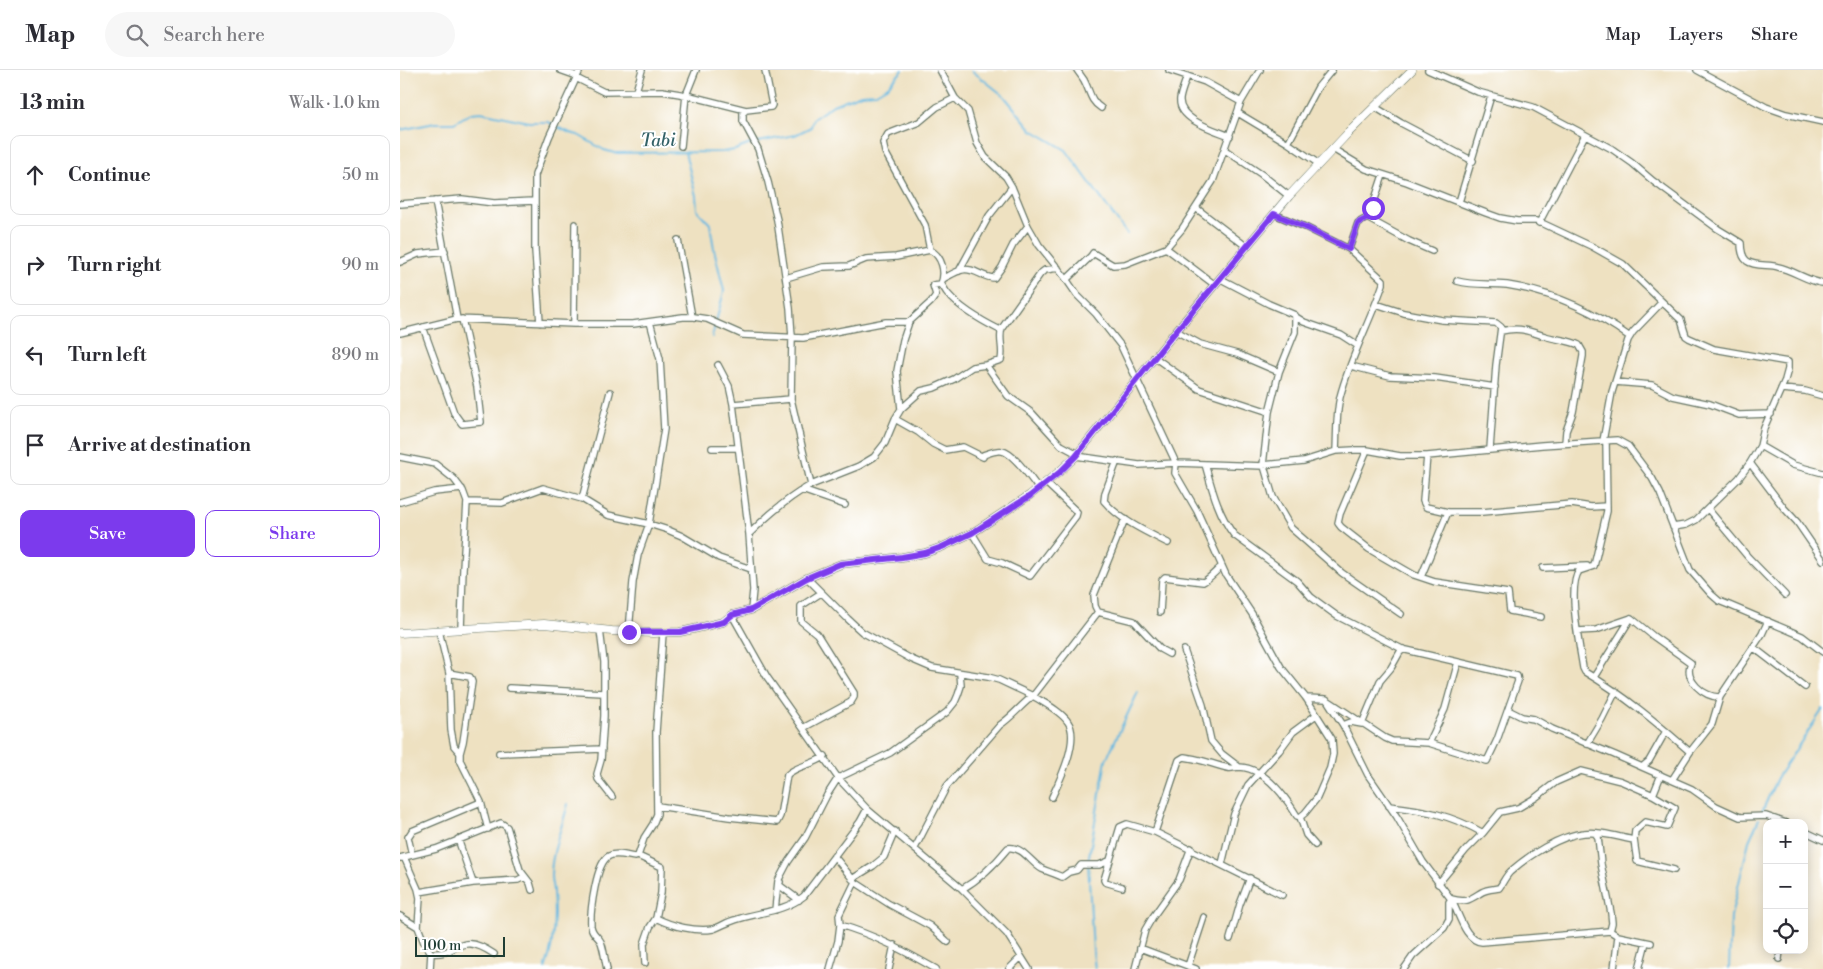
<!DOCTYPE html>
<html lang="en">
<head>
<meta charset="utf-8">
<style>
  :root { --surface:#fff; --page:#f7f7f7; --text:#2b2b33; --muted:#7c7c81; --line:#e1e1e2; --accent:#7c3aed }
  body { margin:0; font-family:"Libre Bodoni",serif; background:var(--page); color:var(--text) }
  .controls { position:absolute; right:15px; bottom:15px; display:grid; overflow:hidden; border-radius:10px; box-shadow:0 2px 12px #0003 }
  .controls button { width:45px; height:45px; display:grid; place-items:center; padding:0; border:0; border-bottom:1px solid var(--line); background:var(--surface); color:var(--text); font:25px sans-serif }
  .scale { position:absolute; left:15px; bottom:12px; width:90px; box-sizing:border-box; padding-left:5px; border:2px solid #1f3d34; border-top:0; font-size:14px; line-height:18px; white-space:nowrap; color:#1f3d34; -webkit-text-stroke:4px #fff; paint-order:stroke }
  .stop { position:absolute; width:15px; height:15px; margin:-11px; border:4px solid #7c3aed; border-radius:50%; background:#fff }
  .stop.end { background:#7c3aed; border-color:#fff; box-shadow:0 1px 5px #0008 }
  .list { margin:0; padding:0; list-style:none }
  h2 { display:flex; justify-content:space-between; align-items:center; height:65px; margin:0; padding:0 20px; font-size:21px }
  h2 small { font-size:16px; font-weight:400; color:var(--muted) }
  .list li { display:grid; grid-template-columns:32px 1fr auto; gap:15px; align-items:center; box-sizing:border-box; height:80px; margin:0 10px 10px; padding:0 10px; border:1px solid var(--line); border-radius:10px }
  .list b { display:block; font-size:19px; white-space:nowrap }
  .list em { font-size:16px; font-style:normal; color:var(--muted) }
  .actions { display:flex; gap:10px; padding:15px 20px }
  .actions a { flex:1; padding:11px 0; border:1px solid var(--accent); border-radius:10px; text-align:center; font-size:18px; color:var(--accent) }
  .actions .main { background:var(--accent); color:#fff }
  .icon { flex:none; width:28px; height:28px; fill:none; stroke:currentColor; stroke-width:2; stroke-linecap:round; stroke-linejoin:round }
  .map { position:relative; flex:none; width:1423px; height:899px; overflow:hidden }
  header { display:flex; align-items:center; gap:30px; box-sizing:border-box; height:70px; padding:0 25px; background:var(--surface); border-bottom:1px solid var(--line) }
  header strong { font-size:24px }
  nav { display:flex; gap:28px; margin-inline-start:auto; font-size:18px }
  .search { width:350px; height:45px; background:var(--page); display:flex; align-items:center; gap:12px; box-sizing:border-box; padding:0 18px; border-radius:28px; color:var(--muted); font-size:19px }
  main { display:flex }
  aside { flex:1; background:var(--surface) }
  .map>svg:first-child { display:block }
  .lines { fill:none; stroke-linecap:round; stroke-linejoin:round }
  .stream { stroke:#64b8e0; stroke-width:2 }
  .street-casing { stroke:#677665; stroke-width:8 }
  .secondary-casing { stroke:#677665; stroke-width:9 }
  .street { stroke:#fff; stroke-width:5.5 }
  .secondary { stroke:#fff; stroke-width:8 }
  .route { stroke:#7c3aed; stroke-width:6 }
  .labels { text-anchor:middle; stroke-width:4; stroke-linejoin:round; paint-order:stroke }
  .water-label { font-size:18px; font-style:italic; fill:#346268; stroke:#fff }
</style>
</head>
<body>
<header>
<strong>Map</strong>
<div class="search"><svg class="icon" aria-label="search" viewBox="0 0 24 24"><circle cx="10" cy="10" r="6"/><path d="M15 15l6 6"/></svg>Search here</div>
<nav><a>Map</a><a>Layers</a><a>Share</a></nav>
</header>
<main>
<aside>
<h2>13 min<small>Walk · 1.0 km</small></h2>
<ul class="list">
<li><svg class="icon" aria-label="ahead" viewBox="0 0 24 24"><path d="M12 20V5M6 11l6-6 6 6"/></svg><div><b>Continue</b></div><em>50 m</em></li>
<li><svg class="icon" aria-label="right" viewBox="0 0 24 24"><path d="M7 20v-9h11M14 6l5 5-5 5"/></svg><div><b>Turn right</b></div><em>90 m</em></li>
<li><svg class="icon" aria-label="left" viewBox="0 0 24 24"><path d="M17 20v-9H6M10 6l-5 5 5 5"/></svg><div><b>Turn left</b></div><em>890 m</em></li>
<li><svg class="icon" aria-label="arrive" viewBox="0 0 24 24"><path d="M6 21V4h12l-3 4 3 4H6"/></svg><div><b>Arrive at destination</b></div></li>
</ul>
<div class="actions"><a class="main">Save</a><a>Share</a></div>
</aside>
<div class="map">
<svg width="1423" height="899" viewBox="0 0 1423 899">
  <rect width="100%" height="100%" fill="#fff"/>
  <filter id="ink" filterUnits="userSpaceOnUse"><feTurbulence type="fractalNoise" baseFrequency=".02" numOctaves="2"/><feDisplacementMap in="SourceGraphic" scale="10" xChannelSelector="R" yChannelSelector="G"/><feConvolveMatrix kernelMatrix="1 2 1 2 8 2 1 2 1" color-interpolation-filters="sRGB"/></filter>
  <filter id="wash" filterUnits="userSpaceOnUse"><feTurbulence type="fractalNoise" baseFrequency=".0096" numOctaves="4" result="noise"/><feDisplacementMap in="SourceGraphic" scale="20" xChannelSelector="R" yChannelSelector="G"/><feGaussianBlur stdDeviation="1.12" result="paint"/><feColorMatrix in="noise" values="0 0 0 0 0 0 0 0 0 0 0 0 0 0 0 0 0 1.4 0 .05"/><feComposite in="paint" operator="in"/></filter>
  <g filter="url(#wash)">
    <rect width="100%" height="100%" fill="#eee1c1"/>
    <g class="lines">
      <path class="stream" d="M571,0L604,26L632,60L666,80L727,164
        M0,60L35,53H54L71,43L81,42L129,52H148L170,63L178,65L204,80L215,83L323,82L335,80L353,73L395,65L411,57L413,49L433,35L461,24L476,23L488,16L503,0
        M285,82L296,126L297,140L310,154L314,179L324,221L312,267
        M1361,744L1377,708L1423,639
        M145,899C154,876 155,847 153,822C153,817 151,812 151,806C151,783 162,757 168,734
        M695,899L693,881L688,792L706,690L738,622
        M1329,899L1331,846L1349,771L1359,749"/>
    </g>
  </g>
  <g filter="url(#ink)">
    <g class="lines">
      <g class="street-casing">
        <path id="street" d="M160,0L177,6
          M540,0L555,28L568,41L577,73L585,87L606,107L612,117L628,156L639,175L664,206L677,225L696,244L721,276L776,393L775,403L797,441L826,505L852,544L881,597L906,628L932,669L933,684L930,698L917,728L905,743L900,747
          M677,0C679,3 682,7 684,10C690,21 690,31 701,38
          M769,0L805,12L841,32
          M1028,0L1078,22L1133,37L1212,79L1232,93L1253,111L1318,159L1341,173C1341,180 1342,187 1347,191C1355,197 1369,194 1378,197C1393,200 1409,212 1423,213
          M1297,0L1366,37L1386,44L1423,52
          M787,6C785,13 781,22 780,29C778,50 815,60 830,66
          M176,8L204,22L262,21L286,25L346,40
          M236,21L242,0
          M975,37L1001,53L1073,91
          M838,43L888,73L919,94
          M888,73L918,17L932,0
          M281,76L286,25L296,0
          M933,79L966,99L1007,112L1086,143L1100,148L1117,151H1136L1144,154L1193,177L1223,194L1281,250L1286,266L1289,268L1314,279L1388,292V299L1385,310L1364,358L1360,376L1350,393L1339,408L1296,450L1286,455L1273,457
          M825,80L861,104L889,126
          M35,131L57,249
          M1059,132L1091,26
          M0,134L62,129L94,133L134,131
          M796,138L847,177
          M874,144L905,157L949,179L983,210V214C970,252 950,288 940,327C936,344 937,363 936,381
          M967,148L1009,171L1032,181
          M1139,153L1185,65
          M278,170L292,247
          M766,178L815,215
          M949,179L958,153L967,148L970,144L983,105
          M530,180L525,155L485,82L483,73L488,64L519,52L537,37L555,28
          M0,192L18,184L45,181
          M559,201L589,146L612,117
          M386,208L423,197L449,196L466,189L496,187L530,180C542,186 546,202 541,214
          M543,209C549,206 556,201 562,200C573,197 583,208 594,208L602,197L613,175L628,156
          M667,209L691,186L693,183L713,195L725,194L766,178L782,159L813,111L841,32L860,0
          M1057,211C1075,216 1089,213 1107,215C1151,222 1194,241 1230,267
          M976,234L1004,243L1042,250L1096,253L1101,257L1096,295L1090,379
          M896,247L904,252L941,265L958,276
          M140,253L135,180V105L149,67L180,0
          M174,254L175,154
          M23,257L54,343L62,354L81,352L77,317L62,249
          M776,261L800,274L837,284L879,302L895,262V245L869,234L821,209
          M1101,261C1122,256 1129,262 1148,267C1159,270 1169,270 1179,275L1183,282V286L1173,342L1166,361L1165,373
          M0,263L57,249L174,254H233L283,247H294L307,249L343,265L403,268L486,252H509
          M754,287L799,319L869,342
          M318,295L329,316L333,334
          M586,295L608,326L632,343L661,375L674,382L676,386L739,395L776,393L864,396L863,395L904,391L936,381L954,380H967L1000,386H1027L1142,375L1217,370L1228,376L1252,408L1260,423L1290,500L1311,524L1319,531L1329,535L1402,566L1423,582
          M951,296L990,306L1035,308L1095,317
          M1215,312L1252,315L1273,326L1310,334L1339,345L1371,344
          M1381,319L1405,321L1423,326
          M501,339L497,301L503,270L509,252L531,232L536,225L533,215L541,214C544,217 545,221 548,224C560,238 584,252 600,260
          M495,349L518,362L533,374L545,380L563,377L583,387V385C589,383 596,380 602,381C614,383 631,409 639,419
          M1203,371L1212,322L1228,270L1233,262L1262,232
          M1206,371L1207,441L1194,496L1179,501C1167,517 1180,578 1183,598L1185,602C1224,625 1256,652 1290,682L1312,654L1320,627L1362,564L1368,551
          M1360,376L1393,395L1423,403
          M312,378H338
          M967,380L940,444L938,453L941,457L969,479L1014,505L1035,512L1108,523L1110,541L1141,547
          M1027,386L1023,431L1026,437L1048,442H1082L1172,434L1191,437L1207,436
          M0,387L35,394L54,409L63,421L67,432L63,499L61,559
          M717,391L705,423L704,431C720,450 746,462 768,473
          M1350,393L1384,438L1397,452L1423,490
          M805,394C812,419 818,444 834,465L897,511L911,527L937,546L1002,579L1058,592
          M863,395L869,342L879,302
          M864,396L873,427L891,458L942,503L1001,544
          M411,415L459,396L474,387L485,373L495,349L501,339L521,321L534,318L554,309L572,297L586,295L601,290C604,279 598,268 602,258L641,203L645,200L658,198
          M402,420L445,435
          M182,429L210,322
          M0,432L34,422L62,419
          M67,432L102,433L143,418L182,429L208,445L249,454L268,460L282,466L319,488L351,499
          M1308,439L1348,487L1385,525
          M572,463L588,489L602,493L630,506L676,446L677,442L646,413
          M349,464L333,334L391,329
          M1143,498L1187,496
          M1021,507L1048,442
          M407,508L448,549L462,562L511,589L532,598L588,607L599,610L633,626L698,542L695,536L694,525L725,449
          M351,540L353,520L349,464C368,445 387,428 411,415L391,329L392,267L390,238L377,150L368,112L358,79L343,51V43L346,40L371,37L372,35L365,0
          M698,542L734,551L760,579L769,584
          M760,542L762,510L765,507L803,512C808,510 817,500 822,496
          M332,545L367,607L438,708L467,739L562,819L607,864L629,899
          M200,560L204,592V646L201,690L197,704L198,709L212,727
          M39,561L49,603L51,660L54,676L60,683V690L81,732L88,759
          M1178,561L1196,560L1231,548L1253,566L1291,593C1283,609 1304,628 1320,627
          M229,562L233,512L238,485L249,454L264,359L260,289L250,252
          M1353,577L1405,617
          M784,580L803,635L811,671L822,684L839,697
          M49,603L70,607L72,612L63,672L60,683
          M1194,607L1231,548
          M109,618L203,623
          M906,628L926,629L985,668L992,671L1029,673L1087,691L1097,670L1118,611L1117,606L1058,592L1045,639L1029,673
          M927,630L943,655L968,705L997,747L1023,792L1051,829L1049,832V849L1044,858L1013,886L1004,899
          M1108,640L1122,647L1134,649L1152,659L1215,685L1242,697
          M943,655L951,652L962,654L980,611L991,598L1000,582L1004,579
          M403,658L451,632L454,627V623L417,564L401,551V536L421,523
          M1266,661L1249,691L1242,697L1292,719L1316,736L1340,747L1366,746L1386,753
          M1187,674L1202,649L1216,621
          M99,683L202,679
          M1272,710L1290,682
          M258,736L329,747L377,752L380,746L387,705C397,695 412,696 425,686
          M989,736C1025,740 1051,745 1083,763L1100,742L1118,738L1135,728L1156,712L1181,701L1221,711L1253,725L1261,705
          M1404,761L1423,770
          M755,762L779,690L784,687L790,688C803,690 815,695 828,698C832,699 835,697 839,697C865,698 885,726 897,746L900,747L906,765L915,775
          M1195,763L1198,767L1201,794L1211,843L1212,853L1210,861L1082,872C1065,871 1059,843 1051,829C1067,833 1069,830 1082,822C1087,819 1094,819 1099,818C1103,813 1105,807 1110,802C1127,786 1161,765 1184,763C1200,761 1218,767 1234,770L1237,791L1274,800
          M58,769L73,813
          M1234,770L1235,761L1245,752L1267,757L1275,738L1253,725
          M515,778L547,716L600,655C612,647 621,635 633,626C644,633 661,641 668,652C680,669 660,710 652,727
          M12,785L8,767L12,761L81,732
          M238,786L262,797L261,823L256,848L250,857L244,874L245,893
          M434,786L455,812L439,845L440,855C475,865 504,881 536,899
          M4,787L18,819L20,828L18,857
          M0,788L36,779L101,753L107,757L120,800L130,813L132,820
          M822,794L834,744L848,715L879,681L893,662L916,645
          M452,809L473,796L484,787L495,761
          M380,812L379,815L399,830
          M455,812L489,834L530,856L548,872
          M1038,814L1066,780L1083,763
          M722,817L705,812L704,810L720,757L727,754L755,762L882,825
          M562,819C580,809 595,794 608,778C623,776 631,793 642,799C649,802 656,804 662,807L669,802L677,800L681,795H699L709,791
          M19,822L73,813L118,810L124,807
          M375,840L378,811L388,792L405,768L427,725L438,708L490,683L547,642L555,632L558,625L561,616L560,603
          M0,846L18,857L25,875L31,883C59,886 58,860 94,884
          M256,848C271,856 296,862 313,859C320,857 327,852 335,850C358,842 384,842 404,826L460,752L467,739
          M1210,861L1218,866L1251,873
          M830,869L840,834L850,808
          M740,878L796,899
          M1379,889L1380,880
          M788,896L804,847
          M30,899L31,883
          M207,899C205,891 204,880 201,872C198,866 192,864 191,856C190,842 196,792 209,786C216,782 227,786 235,787L238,786L244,768L253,754L257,744L256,662L263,563
          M430,899L438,871L440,855
          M489,899L494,875
          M609,899L621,887
          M735,899L745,860L752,848L779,810L791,778
          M1214,899L1218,866
          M1239,899L1246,872"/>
      </g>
      <g class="secondary-casing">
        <path id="secondary" d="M0,563L144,554L212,561L253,563L280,562L298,558L323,552L332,545L351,540L407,508L441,494L502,487L525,483L542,477L572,463L630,425L659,402L676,386L771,267L889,126L948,63L1012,0"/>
      </g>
      <use href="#street" class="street"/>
      <use href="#secondary" class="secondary"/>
    </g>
  </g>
  <g class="lines" filter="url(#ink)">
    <path class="route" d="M229,562H280L324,552L332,545L351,540L407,508L440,494L502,487L525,483L542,477L572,463L630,426L660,402L676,386L771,267L874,144L905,157L949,179L958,153L968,148L973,138"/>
  </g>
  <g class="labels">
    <g class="water-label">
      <text transform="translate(258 70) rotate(-1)" y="6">Tabi</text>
    </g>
  </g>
</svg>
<div class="controls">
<button>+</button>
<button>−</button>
<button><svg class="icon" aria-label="locate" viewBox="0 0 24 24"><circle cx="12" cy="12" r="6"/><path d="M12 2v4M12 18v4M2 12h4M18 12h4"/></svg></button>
</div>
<div class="scale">100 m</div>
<div class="stop" style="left:973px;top:138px"></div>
<div class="stop end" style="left:229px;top:562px"></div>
</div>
</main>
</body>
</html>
